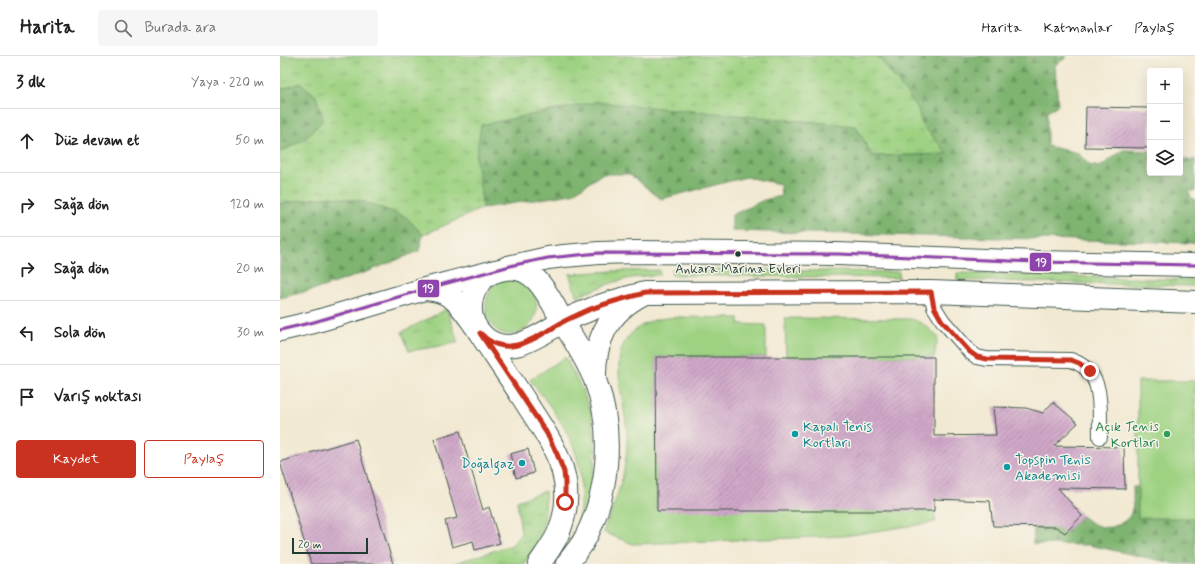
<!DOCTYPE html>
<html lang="tr">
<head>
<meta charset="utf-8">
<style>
  :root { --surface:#fff; --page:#f6f6f6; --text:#222; --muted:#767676; --line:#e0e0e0; --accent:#c8321e }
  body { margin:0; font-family:Mynerve,sans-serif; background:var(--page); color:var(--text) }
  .controls { position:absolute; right:12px; top:12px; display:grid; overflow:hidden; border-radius:4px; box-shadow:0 4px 16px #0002 }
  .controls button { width:36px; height:36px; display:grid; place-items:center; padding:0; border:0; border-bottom:1px solid var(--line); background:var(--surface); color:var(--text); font:20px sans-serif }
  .scale { position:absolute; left:12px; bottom:10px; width:76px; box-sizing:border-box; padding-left:4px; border:2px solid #1f3d34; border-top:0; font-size:11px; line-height:14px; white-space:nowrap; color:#1f3d34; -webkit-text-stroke:3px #f7f3e8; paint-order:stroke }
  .stop { position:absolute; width:12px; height:12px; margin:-9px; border:3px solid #c8321e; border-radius:50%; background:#fff }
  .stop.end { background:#c8321e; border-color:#fff; box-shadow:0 1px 4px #0008 }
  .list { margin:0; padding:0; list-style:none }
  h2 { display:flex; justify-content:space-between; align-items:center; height:52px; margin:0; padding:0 16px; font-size:17px }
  h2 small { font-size:13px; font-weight:400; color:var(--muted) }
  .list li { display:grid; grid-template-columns:26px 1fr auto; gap:12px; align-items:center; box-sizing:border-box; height:64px; padding:0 16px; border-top:1px solid var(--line) }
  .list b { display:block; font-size:15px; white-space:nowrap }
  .list em { font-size:13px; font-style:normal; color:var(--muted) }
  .actions { display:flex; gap:8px; padding:12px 16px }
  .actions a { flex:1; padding:9px 0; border:1px solid var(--accent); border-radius:4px; text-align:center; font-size:14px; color:var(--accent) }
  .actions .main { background:var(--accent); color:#fff }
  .icon { flex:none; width:22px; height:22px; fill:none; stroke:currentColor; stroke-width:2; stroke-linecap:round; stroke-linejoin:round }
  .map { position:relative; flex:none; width:915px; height:508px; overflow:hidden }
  header { display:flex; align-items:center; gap:24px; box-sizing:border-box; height:56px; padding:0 20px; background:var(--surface); border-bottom:1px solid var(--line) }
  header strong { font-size:19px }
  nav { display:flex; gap:22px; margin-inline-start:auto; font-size:14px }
  .search { width:280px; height:36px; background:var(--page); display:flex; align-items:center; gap:10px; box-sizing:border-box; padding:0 14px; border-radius:4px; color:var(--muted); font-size:15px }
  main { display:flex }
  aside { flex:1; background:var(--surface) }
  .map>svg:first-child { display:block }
  .grass { fill:url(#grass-tufts); stroke:#5e885b }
  .forest { fill:url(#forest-firs); stroke:#4e7852 }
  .green { fill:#9ed282; stroke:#5e885b }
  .building { fill:url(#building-hatch) }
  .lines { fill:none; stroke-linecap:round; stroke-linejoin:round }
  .service-casing { stroke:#3f574c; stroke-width:16 }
  .minor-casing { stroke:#3f574c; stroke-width:24 }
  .tertiary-casing { stroke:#3f574c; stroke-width:24 }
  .service { stroke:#fff; stroke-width:14 }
  .minor { stroke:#fff; stroke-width:22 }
  .tertiary { stroke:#fff; stroke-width:22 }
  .bus-1-casing { stroke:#f7f3e8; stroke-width:6 }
  .bus-1 { stroke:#8e44ad; stroke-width:3 }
  .route { stroke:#c8321e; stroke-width:5 }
  .bus-dot { fill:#1f3d34; stroke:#f7f3e8; stroke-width:1.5 }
  .culture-dot { fill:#0f9aa8; stroke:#f7f3e8; stroke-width:1.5 }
  .leisure-dot { fill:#2e9e5b; stroke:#f7f3e8; stroke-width:1.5 }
  .labels { text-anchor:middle; stroke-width:3; stroke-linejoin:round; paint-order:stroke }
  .bus-label { font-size:13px; fill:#1f3d34; stroke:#f7f3e8 }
  .culture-label { font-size:14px; fill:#0d838f; stroke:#f7f3e8; text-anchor:start }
  .leisure-label { font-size:14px; fill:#27864d; stroke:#f7f3e8; text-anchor:end }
  .line-badge { stroke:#f7f3e8; stroke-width:1.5 }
  .badge-label { font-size:11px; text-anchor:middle; font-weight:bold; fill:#fff }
</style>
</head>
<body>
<header>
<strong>Harita</strong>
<div class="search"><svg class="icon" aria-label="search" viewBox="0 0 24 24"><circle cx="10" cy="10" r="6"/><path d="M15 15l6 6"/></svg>Burada ara</div>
<nav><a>Harita</a><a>Katmanlar</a><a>Paylaş</a></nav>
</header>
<main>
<aside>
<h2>3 dk<small>Yaya · 220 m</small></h2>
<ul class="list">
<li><svg class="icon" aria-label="ahead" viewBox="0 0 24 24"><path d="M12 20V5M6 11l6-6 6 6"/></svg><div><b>Düz devam et</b></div><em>50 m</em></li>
<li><svg class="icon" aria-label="right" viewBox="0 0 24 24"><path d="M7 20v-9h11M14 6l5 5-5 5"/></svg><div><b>Sağa dön</b></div><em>120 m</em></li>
<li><svg class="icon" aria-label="right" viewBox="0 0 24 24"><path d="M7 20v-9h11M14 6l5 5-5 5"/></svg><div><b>Sağa dön</b></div><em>20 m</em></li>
<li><svg class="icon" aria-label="left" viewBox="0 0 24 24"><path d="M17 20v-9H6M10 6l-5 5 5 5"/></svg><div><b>Sola dön</b></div><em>30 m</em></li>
<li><svg class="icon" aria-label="arrive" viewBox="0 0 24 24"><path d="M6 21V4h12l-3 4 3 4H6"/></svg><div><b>Varış noktası</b></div></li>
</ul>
<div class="actions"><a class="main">Kaydet</a><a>Paylaş</a></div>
</aside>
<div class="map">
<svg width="915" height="508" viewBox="0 0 915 508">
  <defs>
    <pattern id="grass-tufts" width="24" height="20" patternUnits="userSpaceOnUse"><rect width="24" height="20" fill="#9ed282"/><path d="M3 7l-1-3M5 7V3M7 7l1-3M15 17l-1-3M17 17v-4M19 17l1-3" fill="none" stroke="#80ac6b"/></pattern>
    <pattern id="forest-firs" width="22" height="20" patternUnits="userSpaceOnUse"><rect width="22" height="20" fill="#7eb470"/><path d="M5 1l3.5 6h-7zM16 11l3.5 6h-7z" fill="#67945d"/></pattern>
    <pattern id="building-hatch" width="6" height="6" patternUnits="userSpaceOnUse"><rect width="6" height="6" fill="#d0a8c9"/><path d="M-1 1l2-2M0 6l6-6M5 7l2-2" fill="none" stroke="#a88aa4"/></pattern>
  </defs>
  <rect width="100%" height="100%" fill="#f7f3e8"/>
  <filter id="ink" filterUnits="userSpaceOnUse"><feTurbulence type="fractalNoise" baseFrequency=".025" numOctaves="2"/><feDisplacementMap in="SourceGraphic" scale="8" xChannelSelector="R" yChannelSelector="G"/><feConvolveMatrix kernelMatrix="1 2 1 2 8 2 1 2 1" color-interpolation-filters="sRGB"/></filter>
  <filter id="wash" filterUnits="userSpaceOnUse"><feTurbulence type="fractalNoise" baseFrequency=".012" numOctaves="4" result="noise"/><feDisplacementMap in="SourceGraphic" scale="16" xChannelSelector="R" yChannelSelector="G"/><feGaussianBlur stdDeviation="0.9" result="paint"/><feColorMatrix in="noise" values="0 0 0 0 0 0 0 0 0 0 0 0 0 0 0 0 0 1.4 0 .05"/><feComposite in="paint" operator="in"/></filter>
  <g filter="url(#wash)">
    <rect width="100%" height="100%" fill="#f2e9d2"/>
    <path class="grass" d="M0,0H607L680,98L592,100L196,101L203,152L143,179L126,161L51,141L22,144L0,148V96L25,83L21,27L0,34Z
      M391,213L619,216V222L392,219Z
      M379,214L380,219C347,220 326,228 297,241L289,218L333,215Z
      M677,217L915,224V230L677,224Z
      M167,253L178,287L129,295L122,276Z
      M265,435C265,447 266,459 263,471C261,484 251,497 244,508H172L232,489L241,477L237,445Z"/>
    <path class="forest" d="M598,0H786V2L775,9L778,49L767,55V90L798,97L809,109L820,111L843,94L870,95V117H900V100L910,105L915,103V135H909L911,142L915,143V187L452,175V159L484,144L501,140L500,128L466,121L381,143L349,118H322L292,138L203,152L196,101L201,69L315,46L576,70L592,100L668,98L642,69L638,53Z
      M21,27L36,40L43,64L25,83L0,96V34Z
      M51,141L83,145L126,161L143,179L139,195L89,215L40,232L0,242V148L22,144Z
      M853,431H858V462H915V508H896L809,489L753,488L754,471H776L785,477L802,460C815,471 828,476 843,466C846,464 850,461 851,457C854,449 853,440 853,431Z"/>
    <path class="green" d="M236,222C238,223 242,224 244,226C257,235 261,254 251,267C229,295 194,267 210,235C213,230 218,224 224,223C227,222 232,222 236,222Z
      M400,261L459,262V268L486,269V301H376L377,454L654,455L656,466L563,480L353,488L323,476C336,445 347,417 347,383C348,344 318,289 367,267C377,262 389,262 400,261Z
      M505,262L631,263C642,266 650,273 658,281L654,301H506Z
      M285,301C294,317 306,340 311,357C321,397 312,450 292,486C288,494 281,501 276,508H272C281,497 290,485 296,472C299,463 300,451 301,442C304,391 279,361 250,324Z
      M858,325H915V462H858Z"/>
    <g id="blocks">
      <path class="building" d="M806,51L870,52V92L805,91Z
        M376,301H654V380L716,379L713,351L746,352L763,357L773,346L798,367L774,390L844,391L845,433L778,432L802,460L785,477L776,471L713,470L710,445L654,443V455H377Z
        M180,375L203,454L209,451L220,487L195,494L193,485L172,491L165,465L177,462L154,383Z
        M76,383L113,508H31L0,406Z
        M248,393L254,417L236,422L230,398Z"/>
    </g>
  </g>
  <g filter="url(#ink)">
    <use href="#blocks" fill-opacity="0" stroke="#3f574c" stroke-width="1"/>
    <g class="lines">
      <g class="service-casing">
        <path id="service" d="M651,236L654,251L663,265L690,296L697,301L707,303L791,304C826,316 819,351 820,381"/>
      </g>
      <g class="minor-casing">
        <path id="minor" d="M145,233C171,234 180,248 194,268
          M283,266C294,284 307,304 315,324C335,375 329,441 302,488C297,495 292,501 287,508
          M0,274L34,266L145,233L216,215
          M200,277C216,302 234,327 250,353C277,394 300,430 277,480C272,490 265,499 259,508
          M315,323C314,284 328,256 363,238"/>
      </g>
      <g class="tertiary-casing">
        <path id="tertiary" d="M228,211L268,202L284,200L319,197L356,196L558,198L757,206L915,209
          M283,266C270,244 256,207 225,213C217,214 211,216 205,221C197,227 191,239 191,250C190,261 195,272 203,280C228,304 259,279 282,266C290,262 298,258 307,255C325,247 345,242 365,237L651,236L915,246"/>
      </g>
      <use href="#service" class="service"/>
      <use href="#minor" class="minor"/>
      <use href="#tertiary" class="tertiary"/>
      <g class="bus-1-casing">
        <path id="bus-1" d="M0,274L34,266L145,233L234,209L268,202L319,197L558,198L757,206L915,209"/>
      </g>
      <use href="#bus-1" class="bus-1"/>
    </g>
  </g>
  <g class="lines" filter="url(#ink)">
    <path class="route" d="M285,446V426L284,416L277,398L266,376L200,277C226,305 255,282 281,267C289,262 298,259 306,255C325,247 345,242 365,237L651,236L654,251L662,265L690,296L697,301L707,303L791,304L799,307L810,315"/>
  </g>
  <circle class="bus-dot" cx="458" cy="198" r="3.5"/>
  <g class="culture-dot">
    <circle cx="515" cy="378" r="4"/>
    <circle cx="242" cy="407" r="4"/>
    <circle cx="727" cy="411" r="4"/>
  </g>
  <circle class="leisure-dot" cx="887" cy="378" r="4"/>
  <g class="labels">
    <g class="bus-label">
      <text x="458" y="217">Ankara Marina Evleri</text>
    </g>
    <g class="culture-label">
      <text x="523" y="375">Kapalı Tenis<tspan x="523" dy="16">Kortları</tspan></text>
      <text x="735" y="408">Topspin Tenis<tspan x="735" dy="16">Akademisi</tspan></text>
      <text x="234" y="412" text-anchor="end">Doğalgaz</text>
    </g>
    <g class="leisure-label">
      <text x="879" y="375">Açık Tenis<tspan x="879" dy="16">Kortları</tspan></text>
    </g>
  </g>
  <g class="line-badge">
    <rect x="749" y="196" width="23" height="20" rx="4" fill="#8e44ad"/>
    <rect x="137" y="223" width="23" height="19" rx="4" fill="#8e44ad"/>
  </g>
  <g class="badge-label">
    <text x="761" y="210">19</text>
    <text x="148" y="236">19</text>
  </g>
</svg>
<div class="controls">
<button>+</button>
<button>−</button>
<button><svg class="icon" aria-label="layers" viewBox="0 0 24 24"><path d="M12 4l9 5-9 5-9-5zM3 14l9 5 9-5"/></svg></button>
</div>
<div class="scale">20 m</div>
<div class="stop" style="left:285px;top:446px"></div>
<div class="stop end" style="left:810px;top:315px"></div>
</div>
</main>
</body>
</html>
